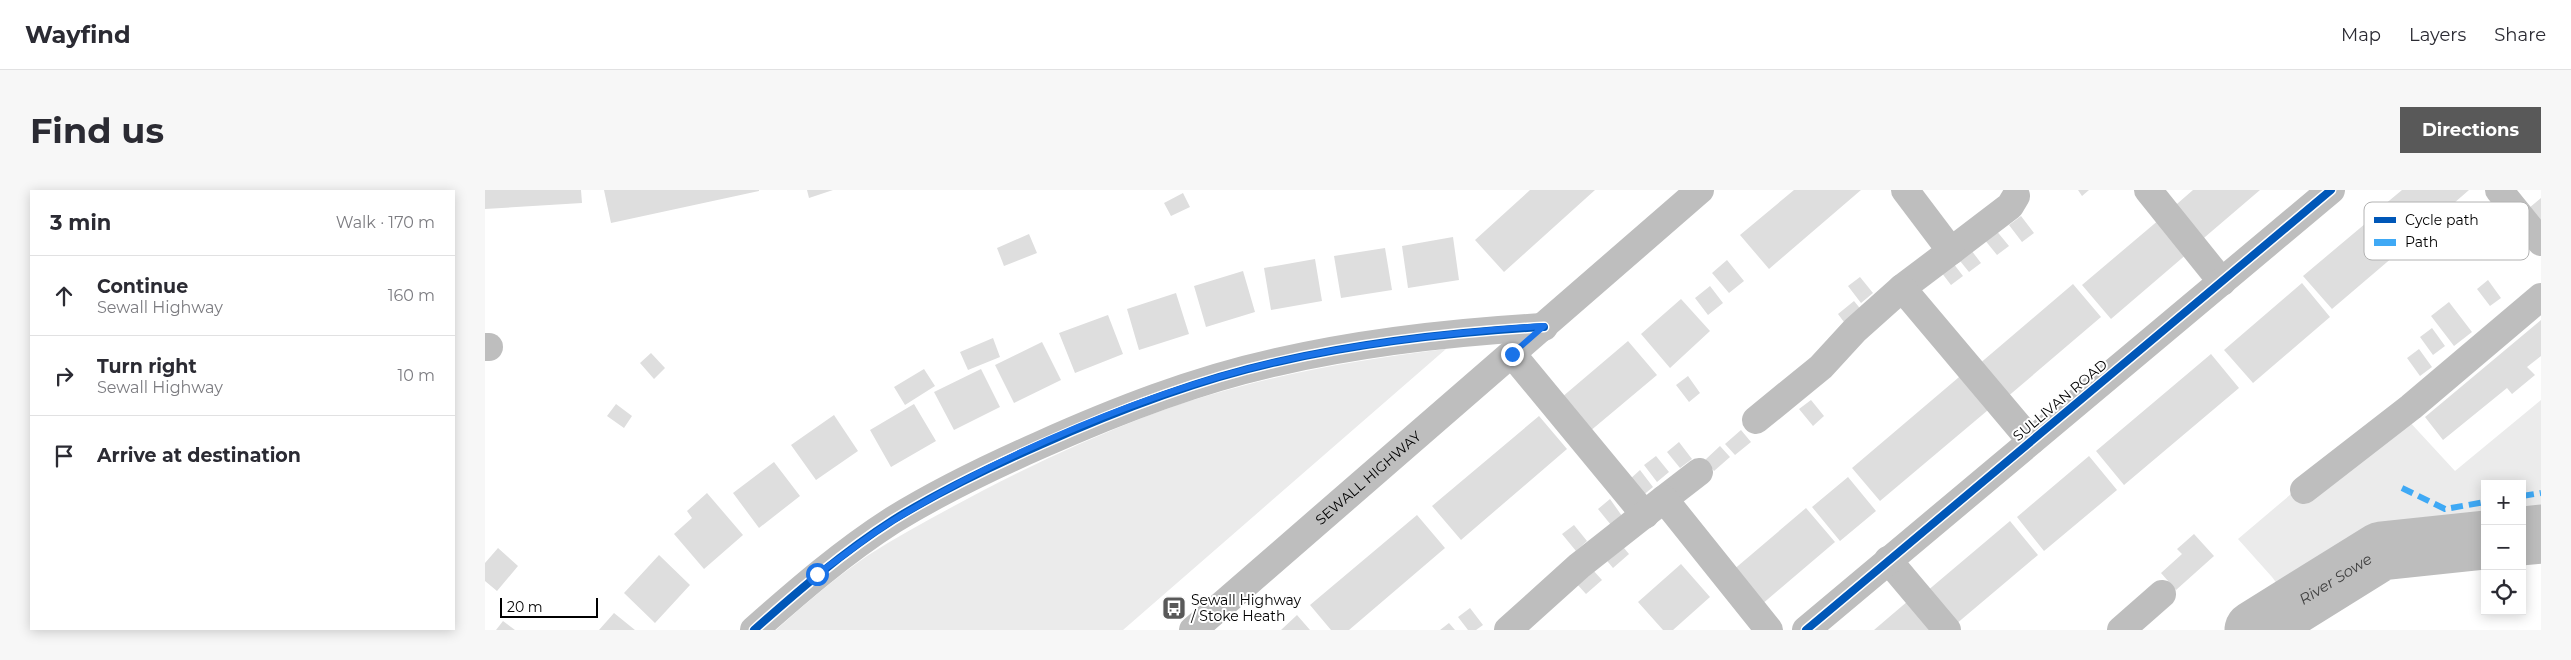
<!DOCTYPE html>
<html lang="en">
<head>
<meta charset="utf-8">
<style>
  :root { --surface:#fff; --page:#f7f7f7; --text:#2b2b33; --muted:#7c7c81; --line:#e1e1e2; --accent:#595959 }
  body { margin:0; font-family:Montserrat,sans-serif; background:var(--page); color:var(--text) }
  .controls { position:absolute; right:15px; bottom:15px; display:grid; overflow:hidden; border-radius:0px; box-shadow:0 2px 12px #0003 }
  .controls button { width:45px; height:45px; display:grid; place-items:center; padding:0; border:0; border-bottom:1px solid var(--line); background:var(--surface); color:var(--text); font:25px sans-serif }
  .scale { position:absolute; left:15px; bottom:12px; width:98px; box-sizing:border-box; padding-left:5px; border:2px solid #000; border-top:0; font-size:14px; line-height:18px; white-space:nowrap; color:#000; -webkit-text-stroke:4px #fff; paint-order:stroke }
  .stop { position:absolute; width:15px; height:15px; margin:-11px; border:4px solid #1a73e8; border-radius:50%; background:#fff }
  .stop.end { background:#1a73e8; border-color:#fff; box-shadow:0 1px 5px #0008 }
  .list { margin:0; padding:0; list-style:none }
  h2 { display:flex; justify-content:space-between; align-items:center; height:65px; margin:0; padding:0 20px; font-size:21px }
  h2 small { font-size:16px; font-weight:400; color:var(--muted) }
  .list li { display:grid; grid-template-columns:32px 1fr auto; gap:15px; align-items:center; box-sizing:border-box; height:80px; padding:0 20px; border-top:1px solid var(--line) }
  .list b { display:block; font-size:19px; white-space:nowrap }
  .list p { margin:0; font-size:16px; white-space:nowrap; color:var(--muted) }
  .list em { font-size:16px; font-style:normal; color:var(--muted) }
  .icon { flex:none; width:28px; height:28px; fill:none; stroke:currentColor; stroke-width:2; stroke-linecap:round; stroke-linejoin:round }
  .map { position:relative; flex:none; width:2056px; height:440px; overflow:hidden; border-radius:0px }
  header { display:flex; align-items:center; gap:30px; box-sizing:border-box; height:70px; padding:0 25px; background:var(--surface); border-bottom:1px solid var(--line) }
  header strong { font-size:24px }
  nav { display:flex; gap:28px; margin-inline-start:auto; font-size:18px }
  .intro { display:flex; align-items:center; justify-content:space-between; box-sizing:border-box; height:120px; padding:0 30px }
  h1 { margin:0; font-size:35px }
  .button { padding:12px 22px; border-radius:0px; background:var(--accent); color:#fff; font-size:18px; font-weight:700 }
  main { display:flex; gap:30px; padding:0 30px }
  aside { flex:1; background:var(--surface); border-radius:0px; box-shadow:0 2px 12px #0003 }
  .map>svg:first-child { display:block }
  .green { fill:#ebebeb }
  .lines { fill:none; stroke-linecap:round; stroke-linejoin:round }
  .river { stroke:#bdbdbd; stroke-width:59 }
  .building { fill:#dedede }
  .minor { stroke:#bebebe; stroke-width:28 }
  .quiet { stroke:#3fa9f5; stroke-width:6; stroke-dasharray:12 6; stroke-linecap:butt }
  .cycleway-casing { stroke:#fff; stroke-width:11 }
  .cycleway { stroke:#0057b8; stroke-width:8 }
  .route { stroke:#1a73e8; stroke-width:6 }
  .labels { text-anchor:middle; stroke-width:4; stroke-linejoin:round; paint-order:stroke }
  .street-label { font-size:14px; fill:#000; stroke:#fff }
  .poi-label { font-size:14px; fill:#000; stroke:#fff; text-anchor:start }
  .water-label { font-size:15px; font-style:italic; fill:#424242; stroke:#fff }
  .key { fill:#fff; stroke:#b2b2b2; stroke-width:1 }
  .key-label { font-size:14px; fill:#000 }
</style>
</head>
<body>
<header>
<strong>Wayfind</strong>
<nav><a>Map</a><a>Layers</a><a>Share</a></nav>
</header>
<div class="intro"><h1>Find us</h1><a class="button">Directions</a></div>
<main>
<aside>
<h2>3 min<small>Walk · 170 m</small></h2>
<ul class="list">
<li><svg class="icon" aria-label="ahead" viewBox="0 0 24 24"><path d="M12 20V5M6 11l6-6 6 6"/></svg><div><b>Continue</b><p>Sewall Highway</p></div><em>160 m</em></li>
<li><svg class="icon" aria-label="right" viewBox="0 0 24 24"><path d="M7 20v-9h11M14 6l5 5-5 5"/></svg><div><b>Turn right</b><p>Sewall Highway</p></div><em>10 m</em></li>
<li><svg class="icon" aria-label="arrive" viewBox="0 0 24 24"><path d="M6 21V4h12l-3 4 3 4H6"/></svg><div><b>Arrive at destination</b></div></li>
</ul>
</aside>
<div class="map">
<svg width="2056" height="440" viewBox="0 0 2056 440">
  <rect width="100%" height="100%" fill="#fff"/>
  <path class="green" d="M961,159L638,440H291C320,414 350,388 382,366C419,342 458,322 497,301C551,273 605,248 662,226C757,190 860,171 961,159Z
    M2056,210V366L2037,368V294H2000V372L1908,383L1820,432L1787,387L1753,349L1910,216L1970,281Z"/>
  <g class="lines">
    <g class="river">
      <path d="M2037,346L2056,344"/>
      <path id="s1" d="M1769,440L1896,361L2000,350"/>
    </g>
  </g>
  <path class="building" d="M0,0H96L97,13L0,19Z
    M119,0H274V1L126,33Z
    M322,0H348L324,8Z
    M1045,0H1110L1019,82L990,50Z
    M1309,0H1376L1284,79L1255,45Z
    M1593,0H1604L1597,6Z
    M1708,0H1775L1713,53L1685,20Z
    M1917,0H1984L1922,54L1893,20Z
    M698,3L705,17L686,26L679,13Z
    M2056,8V33L2044,18Z
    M1536,26L1549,43L1537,52L1524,35Z
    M1887,28L1915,61L1847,119L1818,86Z
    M1675,29L1703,63L1626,129L1597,95Z
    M1510,39L1524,56L1512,65L1499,49Z
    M544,44L552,63L519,76L512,58Z
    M968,47L974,90L923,98L917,56Z
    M1483,56L1496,73L1484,82L1471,66Z
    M900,58L907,100L856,108L849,66Z
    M830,69L837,111L786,120L779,78Z
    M1465,69L1478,86L1466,95L1453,78Z
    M1242,70L1259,91L1244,103L1227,83Z
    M758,81L770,122L721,137L709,96Z
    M1375,87L1388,103L1376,113L1363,96Z
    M2003,90L2016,108L2005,116L1992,99Z
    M1817,93L1845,127L1768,193L1739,160Z
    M1588,94L1616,127L1521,208L1493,175Z
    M1225,96L1238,113L1223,125L1210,108Z
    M691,103L704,144L654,160L642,119Z
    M1196,109L1225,141L1185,178L1156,144Z
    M1369,111L1378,122L1362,136L1353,124Z
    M1964,112L1987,142L1969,156L1946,126Z
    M623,125L638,164L590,183L574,143Z
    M2056,130V166L2042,177L2050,185L2027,204L2022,198L1958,250L1940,227Z
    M1947,138L1960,156L1948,165L1935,147Z
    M508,148L515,167L483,180L475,162Z
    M1143,151L1172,185L1098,247L1070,213Z
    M557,152L576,190L529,213L510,175Z
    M1934,159L1947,177L1935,186L1922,168Z
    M166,163L180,178L169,189L155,173Z
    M1726,164L1754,198L1639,295L1611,261Z
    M439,179L450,196L420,215L409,197Z
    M496,179L515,217L469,240L449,202Z
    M1480,182L1509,215L1395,311L1367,278Z
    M1203,186L1215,203L1204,212L1191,195Z
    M1326,210L1339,226L1328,236L1314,219Z
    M131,214L147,226L139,238L122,226Z
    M429,214L451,251L406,277L385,240Z
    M349,225L373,261L331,290L306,255Z
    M1054,226L1082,259L976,350L947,316Z
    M1256,240L1266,252L1250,265L1240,254Z
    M1194,252L1207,269L1195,278L1182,262Z
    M1235,256L1245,267L1229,281L1220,270Z
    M1171,266L1184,282L1172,292L1159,275Z
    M1604,266L1632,300L1559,361L1532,327Z
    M289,272L315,306L274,338L248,303Z
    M1155,280L1168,297L1156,307L1144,290Z
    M1363,287L1391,321L1355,351L1327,317Z
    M222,303L258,345L219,379L189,344L207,328L202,321Z
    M1125,309L1137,326L1126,335L1113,319Z
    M1321,318L1350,352L1276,415L1247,381Z
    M932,325L960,358L864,440H846L825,415Z
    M1525,331L1553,365L1464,440L1435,407Z
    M1089,335L1102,351L1091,361L1077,344Z
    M1709,344L1729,366L1691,400L1676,383L1697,364L1692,359Z
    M1134,352L1144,364L1128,378L1118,366Z
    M13,358L33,376L12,401L0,391V373Z
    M174,365L205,395L170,433L139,403Z
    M1196,374L1225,407L1188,440H1178L1153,412Z
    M1107,379L1117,390L1101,404L1091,393Z
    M1423,411L1447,440H1389L1403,428Z
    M985,418L998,435L991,440H983L973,427Z
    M129,423L150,440H114Z
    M812,425L825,440H796Z
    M18,431L30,440H11Z
    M964,433L970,440H955Z"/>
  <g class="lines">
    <g class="minor">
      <path d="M1663,0L1737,92"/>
      <path d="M2014,0L2056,52"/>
      <path d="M1466,61L1525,16L1531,6"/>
      <path d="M1417,98L1466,61L1420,0"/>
      <path d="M0,157H4"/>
      <path d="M1027,164L1160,325"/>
      <path d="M1271,230L1336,177L1370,140L1417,98L1546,251"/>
      <path d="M1819,300L1926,217L2056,107"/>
      <path d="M1179,309L1214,282"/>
      <path d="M1403,370L1462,440"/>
      <path d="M269,440C313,401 358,362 408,330C455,301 505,277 555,255C631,221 710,190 792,172C880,152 969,142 1059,137"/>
      <path id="s2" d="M708,440L1215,0"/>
      <path d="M1023,440L1094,376L1179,309L1284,440"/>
      <path d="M1321,440L1846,0"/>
      <path d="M1636,440L1677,404"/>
    </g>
    <path class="quiet" d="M1917,298L1960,319L2000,312
      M2037,306L2056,303"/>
    <g class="cycleway-casing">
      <path id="cycleway" d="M269,440C313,401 358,362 408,330C455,301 505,277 555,255C631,221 710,190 792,172C880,152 969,142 1059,137
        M1321,440L1846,0"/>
    </g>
    <use href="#cycleway" class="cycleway"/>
  </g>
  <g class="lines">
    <path class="route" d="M332,384C358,367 382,346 409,330C520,262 665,201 791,172C879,152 969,142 1059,136L1027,164"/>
  </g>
  <defs>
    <g id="bus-square" transform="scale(1.25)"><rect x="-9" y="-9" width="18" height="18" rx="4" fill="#595959" stroke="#fff"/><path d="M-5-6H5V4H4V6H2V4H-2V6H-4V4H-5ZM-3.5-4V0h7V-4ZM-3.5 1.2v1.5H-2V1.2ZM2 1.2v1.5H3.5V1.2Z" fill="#fff"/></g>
  </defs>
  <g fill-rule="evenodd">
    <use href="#bus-square" x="689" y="418"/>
  </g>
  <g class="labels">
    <g class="street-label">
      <text transform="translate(1575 210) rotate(-40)" y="5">SULLIVAN ROAD</text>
      <text dy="5" stroke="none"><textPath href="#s2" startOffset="232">SEWALL HIGHWAY</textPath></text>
    </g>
    <g class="poi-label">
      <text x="706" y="415">Sewall Highway<tspan x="706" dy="16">/ Stoke Heath</tspan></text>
    </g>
    <g class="water-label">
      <text dy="5" stroke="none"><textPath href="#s1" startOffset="96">River Sowe</textPath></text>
    </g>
  </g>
  <rect x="1879" y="12" width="165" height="58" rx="8" class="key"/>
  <rect x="1889" y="27" width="22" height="6" fill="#0057b8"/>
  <rect x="1889" y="49" width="22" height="7" fill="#3fa9f5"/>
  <g class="key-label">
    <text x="1920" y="35">Cycle path</text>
    <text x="1920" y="57">Path</text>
  </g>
</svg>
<div class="controls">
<button>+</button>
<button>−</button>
<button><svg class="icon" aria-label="locate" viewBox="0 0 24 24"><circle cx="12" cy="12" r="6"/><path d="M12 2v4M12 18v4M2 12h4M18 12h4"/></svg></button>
</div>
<div class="scale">20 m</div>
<div class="stop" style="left:332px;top:384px"></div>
<div class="stop end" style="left:1027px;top:164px"></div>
</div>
</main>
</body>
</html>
